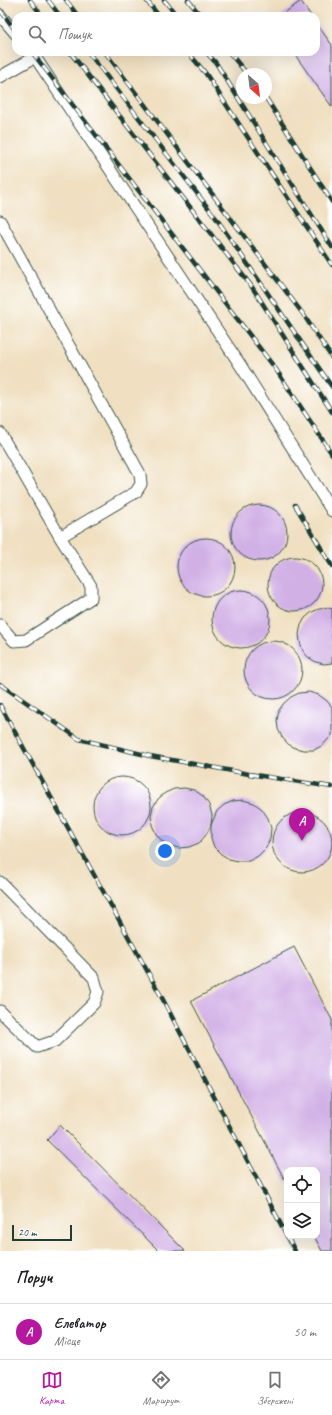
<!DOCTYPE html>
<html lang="uk">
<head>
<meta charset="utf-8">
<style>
  :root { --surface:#fff; --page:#f2f2f2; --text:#202124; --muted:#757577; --line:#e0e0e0; --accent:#b5179e }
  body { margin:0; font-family:Caveat,sans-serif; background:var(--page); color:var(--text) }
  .controls { position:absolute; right:12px; bottom:12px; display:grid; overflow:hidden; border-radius:8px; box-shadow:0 4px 16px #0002 }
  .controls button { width:36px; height:36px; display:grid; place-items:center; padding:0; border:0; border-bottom:1px solid var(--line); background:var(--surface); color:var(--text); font:20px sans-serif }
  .compass { position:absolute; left:236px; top:68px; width:36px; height:36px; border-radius:50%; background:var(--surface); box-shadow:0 4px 16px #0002; rotate:152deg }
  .scale { position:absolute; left:12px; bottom:10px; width:60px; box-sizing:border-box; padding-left:4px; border:2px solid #1f3d34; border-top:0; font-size:11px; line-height:14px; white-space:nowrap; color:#1f3d34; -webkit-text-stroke:3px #fff; paint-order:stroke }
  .you { position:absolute; left:165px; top:851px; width:14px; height:14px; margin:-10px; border:3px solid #fff; border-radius:50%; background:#1a73e8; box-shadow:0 0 0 6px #1a73e833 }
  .badge { display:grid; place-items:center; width:26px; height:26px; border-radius:50%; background:var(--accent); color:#fff; font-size:13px; font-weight:700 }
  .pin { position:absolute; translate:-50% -33px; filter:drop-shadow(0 1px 2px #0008) }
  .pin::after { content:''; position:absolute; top:21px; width:14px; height:12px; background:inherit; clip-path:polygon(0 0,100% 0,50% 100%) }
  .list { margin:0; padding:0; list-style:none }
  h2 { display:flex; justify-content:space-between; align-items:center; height:52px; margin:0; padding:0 16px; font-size:17px }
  h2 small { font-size:13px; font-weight:400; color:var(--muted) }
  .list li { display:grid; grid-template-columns:26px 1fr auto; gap:12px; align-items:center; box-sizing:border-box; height:56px; padding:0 16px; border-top:1px solid var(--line) }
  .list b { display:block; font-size:15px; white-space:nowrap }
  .list p { margin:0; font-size:13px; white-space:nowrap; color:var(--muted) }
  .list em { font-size:13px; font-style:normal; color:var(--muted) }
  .icon { flex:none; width:22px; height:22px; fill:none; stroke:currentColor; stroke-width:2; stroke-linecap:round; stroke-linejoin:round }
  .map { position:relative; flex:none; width:332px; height:1251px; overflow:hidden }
  .search { position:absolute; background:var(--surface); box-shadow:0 4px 16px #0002; left:12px; right:12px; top:12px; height:44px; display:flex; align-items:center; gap:10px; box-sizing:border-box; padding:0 14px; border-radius:12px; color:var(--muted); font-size:15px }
  .sheet { height:108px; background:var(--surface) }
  nav { display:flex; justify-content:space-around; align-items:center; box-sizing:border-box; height:56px; border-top:1px solid var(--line); background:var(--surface); font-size:11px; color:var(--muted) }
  nav a { display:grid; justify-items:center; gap:2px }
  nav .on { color:var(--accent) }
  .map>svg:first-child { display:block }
  .building { fill:#d1b0e6 }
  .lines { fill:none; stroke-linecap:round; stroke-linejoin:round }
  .service-casing { stroke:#3e5549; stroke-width:13 }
  .service { stroke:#fff; stroke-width:11 }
  .rail-casing { stroke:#1f3d34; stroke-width:4.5 }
  .rail { stroke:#fff; stroke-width:3; stroke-dasharray:9; stroke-linecap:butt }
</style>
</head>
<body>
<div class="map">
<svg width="332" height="1251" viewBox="0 0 332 1251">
  <rect width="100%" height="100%" fill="#fff"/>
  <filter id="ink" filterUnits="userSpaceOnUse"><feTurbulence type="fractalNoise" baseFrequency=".025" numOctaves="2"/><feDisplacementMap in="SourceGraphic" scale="8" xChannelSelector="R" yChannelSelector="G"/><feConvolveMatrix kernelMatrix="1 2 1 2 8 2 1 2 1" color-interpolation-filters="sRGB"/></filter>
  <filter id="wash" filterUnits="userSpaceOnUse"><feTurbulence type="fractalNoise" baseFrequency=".012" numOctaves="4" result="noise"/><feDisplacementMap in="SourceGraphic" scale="16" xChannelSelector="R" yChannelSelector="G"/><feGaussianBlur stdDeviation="0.9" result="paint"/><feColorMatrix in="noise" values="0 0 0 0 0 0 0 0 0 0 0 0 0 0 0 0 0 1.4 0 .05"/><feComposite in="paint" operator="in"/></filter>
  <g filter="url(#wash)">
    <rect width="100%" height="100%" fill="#f0e0c1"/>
    <g id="blocks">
      <path class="building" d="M301,1L311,16H280Z
        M316,23L332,45V107L293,52H316Z
        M231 533a28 28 0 1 1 56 0a28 28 0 1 1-56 0Z
        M177 567a29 29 0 1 1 58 0a29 29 0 1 1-58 0Z
        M268 584a27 27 0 1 1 54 0a27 27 0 1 1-54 0Z
        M212 619a29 29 0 1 1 58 0a29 29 0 1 1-58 0Z
        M329,608L332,609V663L324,664L316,662L308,657L303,651L300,642L299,634L301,625L305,618L312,612L319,609Z
        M244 670a29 29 0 1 1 58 0a29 29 0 1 1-58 0Z
        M309,692L319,695L327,701L332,707V735L323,745L314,750H304L295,748L288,744L282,737L278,729L277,720L279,710L284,703L291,697L299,693Z
        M93 806a29 29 0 1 1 58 0a29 29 0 1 1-58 0Z
        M184,788L194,790L203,796L209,805L212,815L211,825L217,811L224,805L233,801L243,800L254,803L262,809L268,818L271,828L270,839L266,848L258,856L249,861H238L229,859L221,854L214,847L211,838V825L206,835L199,843L189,847L179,848L170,846L162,841L156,834L152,825L151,816L153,807L158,799L165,793L174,789Z
        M272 842a30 30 0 1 1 60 0a30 30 0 1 1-60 0Z
        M294,947L332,1020V1251H322L314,1236H317V1170H287V1184L191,1001Z
        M60,1125L185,1251H159L47,1140Z"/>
    </g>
  </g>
  <g filter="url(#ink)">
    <use href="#blocks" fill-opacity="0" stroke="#3e5549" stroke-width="1"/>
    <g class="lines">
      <g class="service-casing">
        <path id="service" d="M0,15L16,34
          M35,57L239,363L332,511
          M0,77L35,57L31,52
          M0,221L140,474L141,484L136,492L60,537
          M0,433L60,537L91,586V598L26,640L14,641L0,625
          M0,882L94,978L98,992L94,1003L55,1041L37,1047L0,1011"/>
      </g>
      <use href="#service" class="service"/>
      <g class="rail-casing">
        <path id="rail" d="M30,0L42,16
          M48,0L60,16
          M66,0L78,16
          M146,0L159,16
          M164,0L177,16
          M188,0L201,16
          M0,10L16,31
          M32,52L275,368L332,454
          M70,52L252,287L332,412
          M88,52L216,218L332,387
          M105,52L303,314L332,358
          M188,52L206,74L332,265
          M206,52L216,63L332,247
          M229,52L247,74
          M266,98L332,202
          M295,505L332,566
          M0,684L79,739L150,756L249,774L332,787
          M0,705L160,994L287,1236
          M287,1236L295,1251"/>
      </g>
      <use href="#rail" class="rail"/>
    </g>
  </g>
</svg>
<div class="controls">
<button><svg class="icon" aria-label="locate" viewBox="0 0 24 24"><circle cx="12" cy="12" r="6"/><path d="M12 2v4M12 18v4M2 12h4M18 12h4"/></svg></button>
<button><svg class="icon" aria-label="layers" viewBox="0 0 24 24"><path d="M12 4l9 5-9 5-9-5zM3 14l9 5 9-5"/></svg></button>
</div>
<svg class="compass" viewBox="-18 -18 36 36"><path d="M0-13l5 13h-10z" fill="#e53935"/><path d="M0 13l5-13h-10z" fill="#757577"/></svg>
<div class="scale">20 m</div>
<div class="you"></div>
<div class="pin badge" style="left:302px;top:841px">A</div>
<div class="search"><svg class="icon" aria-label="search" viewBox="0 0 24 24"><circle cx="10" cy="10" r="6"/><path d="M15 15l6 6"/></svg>Пошук</div>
</div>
<section class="sheet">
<h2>Поруч<small></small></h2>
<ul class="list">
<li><span class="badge">A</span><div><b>Елеватор</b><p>Місце</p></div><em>50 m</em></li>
</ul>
</section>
<nav>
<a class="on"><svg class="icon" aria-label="map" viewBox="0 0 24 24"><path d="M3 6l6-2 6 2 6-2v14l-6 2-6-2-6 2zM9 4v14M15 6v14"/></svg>Карта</a>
<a><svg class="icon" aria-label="directions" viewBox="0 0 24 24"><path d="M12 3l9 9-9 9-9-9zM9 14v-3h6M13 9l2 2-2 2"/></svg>Маршрут</a>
<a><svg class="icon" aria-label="saved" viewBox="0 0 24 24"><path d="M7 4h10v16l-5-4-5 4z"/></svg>Збережені</a>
</nav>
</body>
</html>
